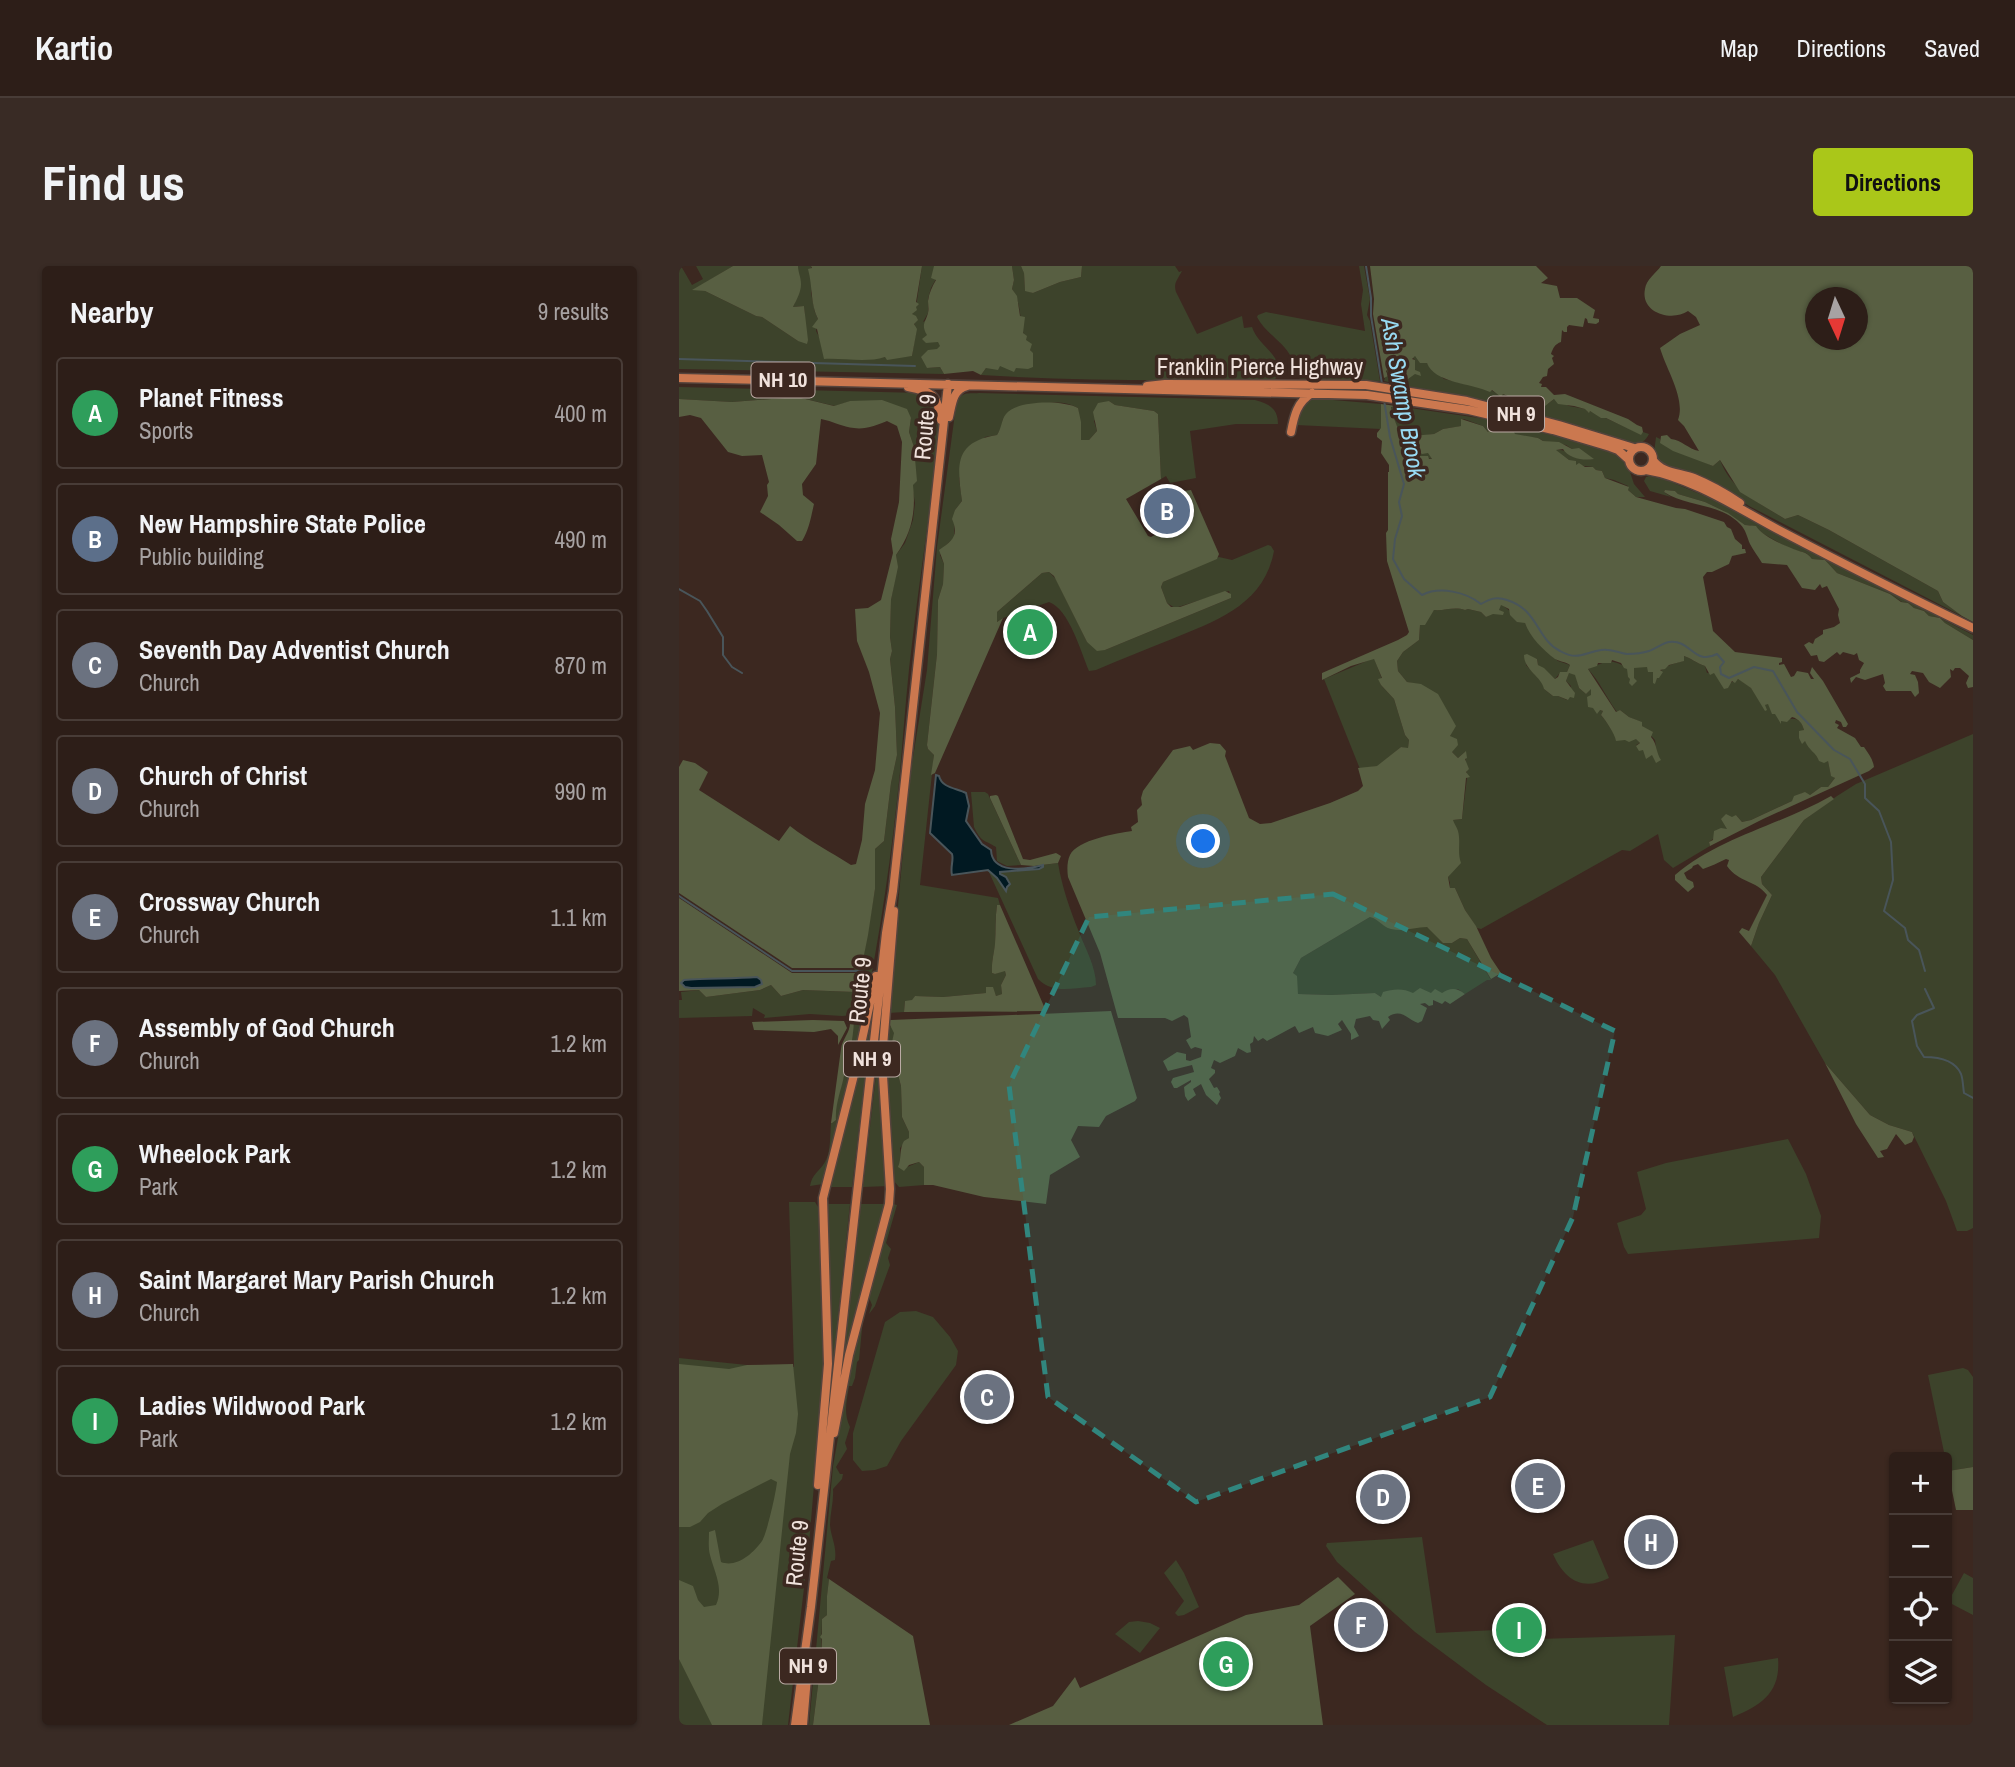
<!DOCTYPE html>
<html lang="en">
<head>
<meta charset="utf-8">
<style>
  :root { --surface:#2d1e18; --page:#392b25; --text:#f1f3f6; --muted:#a7a2a2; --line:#483c37; --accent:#aac719 }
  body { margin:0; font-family:"Archivo Narrow",sans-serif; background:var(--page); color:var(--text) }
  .controls { position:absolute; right:21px; bottom:21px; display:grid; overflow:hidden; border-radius:7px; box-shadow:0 2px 5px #0004 }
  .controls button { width:63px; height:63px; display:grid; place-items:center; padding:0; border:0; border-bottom:2px solid var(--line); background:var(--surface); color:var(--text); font:35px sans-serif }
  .compass { position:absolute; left:1126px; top:21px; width:63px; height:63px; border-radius:50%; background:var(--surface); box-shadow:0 2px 5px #0004; rotate:176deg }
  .you { position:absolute; left:525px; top:576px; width:24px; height:24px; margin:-18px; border:5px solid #fff; border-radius:50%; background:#1a73e8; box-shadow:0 0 0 10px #1a73e833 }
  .badge { display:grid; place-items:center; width:46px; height:46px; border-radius:50%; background:var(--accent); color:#fff; font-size:23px; font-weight:700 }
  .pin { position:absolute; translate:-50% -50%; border:4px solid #fff; box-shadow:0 2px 7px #0006 }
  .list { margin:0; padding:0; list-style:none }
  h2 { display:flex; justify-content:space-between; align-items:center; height:91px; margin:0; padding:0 28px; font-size:30px }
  h2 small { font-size:23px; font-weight:400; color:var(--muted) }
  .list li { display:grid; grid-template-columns:46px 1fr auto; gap:21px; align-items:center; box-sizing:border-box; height:112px; margin:0 14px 14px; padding:0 14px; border:2px solid var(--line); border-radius:7px }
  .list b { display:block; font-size:26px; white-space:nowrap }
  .list p { margin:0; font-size:23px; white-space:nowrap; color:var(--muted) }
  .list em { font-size:23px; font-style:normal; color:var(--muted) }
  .icon { flex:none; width:38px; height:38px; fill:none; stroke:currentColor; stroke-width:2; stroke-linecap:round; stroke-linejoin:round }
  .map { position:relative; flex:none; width:1294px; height:1459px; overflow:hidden; border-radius:7px }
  header { display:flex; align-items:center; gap:42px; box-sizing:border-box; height:98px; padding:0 35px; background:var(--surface); border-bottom:2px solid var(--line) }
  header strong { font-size:33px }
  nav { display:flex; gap:38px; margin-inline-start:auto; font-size:24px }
  .intro { display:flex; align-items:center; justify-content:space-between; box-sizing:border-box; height:168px; padding:0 42px }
  h1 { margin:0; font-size:49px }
  .button { padding:18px 32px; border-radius:7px; background:var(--accent); color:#111; font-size:24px; font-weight:700 }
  main { display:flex; gap:42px; padding:0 42px }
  aside { flex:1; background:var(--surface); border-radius:7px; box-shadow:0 2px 5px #0004 }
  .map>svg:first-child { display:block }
  .green { fill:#3d432b }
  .forest { fill:#585f42; fill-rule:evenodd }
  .water { fill:#011922; stroke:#49555a; stroke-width:2 }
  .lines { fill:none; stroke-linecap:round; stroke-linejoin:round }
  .stream { stroke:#49555a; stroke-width:2 }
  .highway-casing { stroke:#54433c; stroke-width:11 }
  .highway { stroke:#cb784f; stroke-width:8 }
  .marked { fill:#31867e; fill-opacity:0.2; stroke:#31867e; stroke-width:5; stroke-dasharray:14 9; stroke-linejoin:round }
  .labels { text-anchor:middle; stroke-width:7; stroke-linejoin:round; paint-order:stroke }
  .shield { fill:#3c2820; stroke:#baaaa4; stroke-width:2 }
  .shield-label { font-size:21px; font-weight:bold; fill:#f0e2dc }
  .street-label { font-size:23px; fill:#f0e2dc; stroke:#3c2820 }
  .water-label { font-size:24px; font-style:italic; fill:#98daf3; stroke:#3c2820 }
</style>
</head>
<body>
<header>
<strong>Kartio</strong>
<nav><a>Map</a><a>Directions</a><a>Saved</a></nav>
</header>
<div class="intro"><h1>Find us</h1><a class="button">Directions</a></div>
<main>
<aside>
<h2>Nearby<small>9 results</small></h2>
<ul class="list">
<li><span class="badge" style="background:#2e9e5b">A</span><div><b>Planet Fitness</b><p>Sports</p></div><em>400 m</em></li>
<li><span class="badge" style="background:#5c6f8a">B</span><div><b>New Hampshire State Police</b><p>Public building</p></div><em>490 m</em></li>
<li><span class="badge" style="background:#6b7280">C</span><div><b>Seventh Day Adventist Church</b><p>Church</p></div><em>870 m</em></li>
<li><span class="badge" style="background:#6b7280">D</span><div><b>Church of Christ</b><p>Church</p></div><em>990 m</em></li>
<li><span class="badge" style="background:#6b7280">E</span><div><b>Crossway Church</b><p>Church</p></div><em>1.1 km</em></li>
<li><span class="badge" style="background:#6b7280">F</span><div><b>Assembly of God Church</b><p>Church</p></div><em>1.2 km</em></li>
<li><span class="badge" style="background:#2e9e5b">G</span><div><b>Wheelock Park</b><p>Park</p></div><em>1.2 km</em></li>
<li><span class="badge" style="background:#6b7280">H</span><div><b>Saint Margaret Mary Parish Church</b><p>Church</p></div><em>1.2 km</em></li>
<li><span class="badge" style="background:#2e9e5b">I</span><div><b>Ladies Wildwood Park</b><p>Park</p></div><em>1.2 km</em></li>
</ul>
</aside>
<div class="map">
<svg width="1294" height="1459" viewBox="0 0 1294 1459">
  <rect width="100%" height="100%" fill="#3c2820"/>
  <path class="green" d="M0,0H2L13,19L24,13L17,0H54L16,23L26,25L77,50L83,51L119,75L126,50L125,40L114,41C121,26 118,14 119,0H132L134,18L132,27L136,46L139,53L137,65L152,92L162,93L233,90L237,65L233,48L237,41L243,0H255L257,13L252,22L249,33V47L244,56L310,22L248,102L261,101L265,108L0,103Z
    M333,0H342L345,6L346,24L354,27L381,16L402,11L403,0H496L500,6L503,5C499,13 494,17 497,26L518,68L563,50L565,62L573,61C579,80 602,87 600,109L596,113C498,115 400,115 302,109L307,102L321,99C332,106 344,101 353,94C354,86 349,81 346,73C340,56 343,37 333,23L335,14Z
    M680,0H685L691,33L688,49L691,55L701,115L621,113C614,106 615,99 612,91C605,76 586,67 578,51L579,49L587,46L686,65L682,38L684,24Z
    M736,90L748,97L765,113L812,124L822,130L824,128C835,135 847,135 857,142L870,137L875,133L890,140L907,143L909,146L911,145L962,168L964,166L970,168C966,176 961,178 953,180L770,129L705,115L709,102L716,108L717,104L724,108L736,104V94L733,91Z
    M0,121L242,127L256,137C262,163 257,190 254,216C248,267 240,318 234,369C228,415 225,460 221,506C213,587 201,668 185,748L163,750L131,748L85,752L86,749L74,742L73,750L0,752V734H3L2,726L20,724L27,731L81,724L92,719L102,730L124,724L175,726L179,713L175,702L184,693L196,623V583L205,575L212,517L218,489L216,441L211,393L213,385L211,371L212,334L218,301L217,289L226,277L234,254L236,237L233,219L235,181L230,166L232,152L172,135L156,140L118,131L53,136L0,133Z
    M300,127L576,134C590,138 599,142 599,158H557L511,165L517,212L491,217L487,210L482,213L479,148L475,145L436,139L430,135L415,155L418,165L410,174H402L399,142C374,128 347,144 324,153L323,161L318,169L306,171L280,212L283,235L276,244L275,272L266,280L261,289L265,298L264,318L259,334L258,388L248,479L249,483L255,489L241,619L319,632L321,639H318C316,652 317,665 316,679C315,688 312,697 313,707L316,708L326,704L327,709L322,719L323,728L317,730L313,721L307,722V727L264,731L236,730L233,735H226L225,746L209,747L231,510L248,404L258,281L277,140C282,125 286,128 300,127Z
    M630,132L702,138V163L617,159L620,147Z
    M717,140L807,153L894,174L939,187L947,194L955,218L966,231H957L949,224V220L935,214L926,212L923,205L917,204L914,201L897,199L876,184C890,182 899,195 914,193L893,183L887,179L864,175L859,172L841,170L821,165L814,161L809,166L804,160L785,153L782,154L783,160L764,163L755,168L741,170L753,193L737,190L736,187C722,185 722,176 719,165C717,157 713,150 712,141Z
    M977,171L981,173L982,177L1034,200L1041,194C1053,225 1079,236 1106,253L1119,249L1150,264L1259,325L1264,336L1283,350L1070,240L1042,222L987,202L978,194L975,187Z
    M970,210L990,214L997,218L1038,235L1261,350V352L1294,369V374L1266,357L1261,352L1250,350L1245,345L1235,342L1229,337L1223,336L1211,328L1158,307L1146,294L1133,293C1128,285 1121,286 1112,283C1098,276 1084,268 1071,259H1066L1045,245L1026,236L999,228L996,225L986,224L985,226L992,231L971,225L965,215L967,211Z
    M589,279L592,280L595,285C585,339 537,355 493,373C468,383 442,393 417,404L410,405C402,386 390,343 370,336L324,352L318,356V346L363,307L370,306L377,313L408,376L426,384L552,332L550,325L496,342L488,337L482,321L484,316L540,291L553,294Z
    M822,338L846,357L859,377L873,390L879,395L891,399L888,406L880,408L876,413L859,399L858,393L851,391L847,399L865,418V423L874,430H879L888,434L892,420L887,415L890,406L897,409L900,422L907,428L912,422V429L921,444L924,445L922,449C935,464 933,475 957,472L961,477L957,479L973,489H978L976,474L963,460L962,456L950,451L941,444L938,446C927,431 921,416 909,403C924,396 934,391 949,403V411L951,412H955V401H969L974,406V416C981,402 989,399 1004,395L1005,390C1012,392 1017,397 1026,400L1028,407L1035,406L1051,417L1060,413C1063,416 1070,419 1073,423C1077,429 1079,434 1086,439L1089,437L1102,455C1114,451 1122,451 1125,464L1121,469L1137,487L1138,491L1149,495L1152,509L1156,512L1149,521H1142L1131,529L1123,527L1113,535L1072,554L1063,556L1057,549L1048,563L1030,576L1031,580L994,602L985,594L979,568L951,585L943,584L802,663L798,662L786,644L776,622H771V617L769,611C784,591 775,576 774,554L783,553L788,512L786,486L779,492L772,485L771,467L754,427L742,419L728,416L719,405L718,395L724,386L740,374L741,359L755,344C766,345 775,340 786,344L789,343L802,346L807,351L820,344V339Z
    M695,392L703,413H700L702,419L715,433L726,469L730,474L729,483L722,481L699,500L681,503L645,413Z
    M1294,468V962L1288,965H1278L1267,935L1233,866L1210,859L1191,849L1146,797L1096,709L1072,680L1080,657L1093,629L1083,618L1082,611L1125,554L1158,530L1177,518Z
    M292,526H306L309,528L342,599L328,600L318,595L317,581C304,573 303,577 295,561Z
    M379,597C383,621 391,644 400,666C406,682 417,701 417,719L412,721C392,722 374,728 359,713L309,604L328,621L327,611L321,608V606L360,603L364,599Z
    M691,651H696L706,660L748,661L773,677L781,672L788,673L812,714H808L786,728L779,723L763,727H734L702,731L696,727L652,729L619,728L614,707L622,692Z
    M191,753H193L173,921H150Z
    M208,754H212L209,755L210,760L214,761L216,767L213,776L216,781L217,801L222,820L223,851L230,866V872L221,882L222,893L228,901L240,896L245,901V919L220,921L214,914L207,817Z
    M175,755H184L182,766L144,918L131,920C133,908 140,906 146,896C152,886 151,869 152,857L157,854V837L165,810Z
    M203,757L210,920L184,921Z
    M1109,873L1127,908L1142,950L1140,972L949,988L945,981L938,957L962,949L967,943L958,906L987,897Z
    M110,936H136L142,946L146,1086L130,1279L109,1459H0V1092L68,1099L115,1101Z
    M147,938H171L153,1109L151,1108Z
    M182,938H208L166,1094L164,1093Z
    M214,938L218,939L207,977L212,983L209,992L211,999L196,1040L190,1048L193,1039L189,1029L211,945Z
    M185,1042L180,1094L178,1096L176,1112L173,1120H170C168,1134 164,1147 171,1161L166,1177L168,1183L157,1201L161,1208H164L163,1213L154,1223C155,1235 151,1247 151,1259C152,1272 158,1280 156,1294L152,1295L148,1312L150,1313L148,1331V1349L143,1353L142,1396L134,1459H130L154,1200L175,1083Z
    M237,1045L254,1051L271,1071L279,1085L277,1099L222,1175L208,1200L196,1204L183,1205L174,1194V1167L206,1056L221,1046Z
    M1284,1102L1289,1104L1294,1111V1201L1269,1205L1268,1191H1266L1249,1109Z
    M743,1271L757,1367L859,1362V1373L996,1369L990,1459H868L807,1419L736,1366L658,1296L647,1280L648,1277Z
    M914,1274L930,1312C903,1326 885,1313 874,1288Z
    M497,1294L505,1307L520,1341L505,1349L499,1350L496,1347L505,1335L485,1307Z
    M1285,1307L1294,1312V1349L1269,1336Z
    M459,1355L471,1357L481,1362L461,1387L436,1368L450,1356Z
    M1099,1392C1102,1426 1083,1439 1054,1451L1045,1401Z"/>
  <path class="forest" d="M54,0H119C119,6 122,11 122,18C122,26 118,33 114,41L125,40L129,74L128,78L119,75L83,51L77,50L26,25L13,24Z
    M132,0H243L237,36L240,38L237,41L238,44L233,48L237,50L239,54L235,58L238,63L233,90L208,94L206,91C188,97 165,92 145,93L138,63L133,61L139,53C131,37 134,21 129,3L133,2Z
    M255,0H333L335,14L333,23L338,30L341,50L346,51L344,67L348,70L347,74L353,78L351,84L354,87V101L349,103L337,102L335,106L321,100L319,104L307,102L302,109L294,105L265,108L261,101L248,102L242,91L249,84L258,83L261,80L259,76L247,77L243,73L248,69C242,59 246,57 249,47C250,43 249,39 249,35C250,27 253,21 257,14L252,12Z
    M342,0H403L402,11L381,16L354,27L346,25L345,7Z
    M691,0H857L869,12L862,17L878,20L881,32H898L916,44L914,52L920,53V56L917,58L909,57L908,53L906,52L904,61L890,59L888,61V66H885L883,64L882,76C876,78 874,82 872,88L875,90L873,92L875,98L869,103L868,110L864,111L860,117L863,118L862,121H867L875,129L886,128L949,153L958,159L963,161L964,166L962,169L927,152H922L911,145L910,147L906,143L895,140L879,138L875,133L866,140L857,142L844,135L842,136L824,128L822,131L813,124L811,126C792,117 755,117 748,97H741L736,90L733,93L736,94V104L741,106L742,110L736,108L729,113H723L722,105L717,104L716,109L709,103L707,105L709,110L705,112L694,48L695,33Z
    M982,0H1294V356L1283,350L1264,336L1259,325L1150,264L1119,249L1106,253L1061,226L1041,194L1034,200L994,185L981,177L982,170L988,169L992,173C1003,174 1009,183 1020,185L1005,160L999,154C1007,133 987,103 981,82L1001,68L1021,59L1017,51L1009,45C993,56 961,47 966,23C967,14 977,7 982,0ZM1136,32H1178V74H1136Z
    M118,131L155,140L171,135L203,134L228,143L232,152L230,166L235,181L238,215L234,219C237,245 233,267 217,289L219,301L212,334L211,371L213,385L211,393L216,441L218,489L212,517L205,575L196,583V623L189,669L184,694L175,702H113L0,627V501L4,494L16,497L29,506L20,524L100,575L111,560C130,575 152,586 172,599L177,598L183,574L186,538L196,504L201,447L190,406L178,375L176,343L189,342L202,334L214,287L212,273L220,236L223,176L218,160L208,155C199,159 185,164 175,162C164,161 153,155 142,153L137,198L123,218L124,229L135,238C132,251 130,264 123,275H118L100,259L81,246L89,230L88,219L90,216L83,189L63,190L49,186L22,152L11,149L0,151V133L53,136Z
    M430,135L436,139L475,145L479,148L482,213L447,233L469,270L472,271L514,250L515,247L504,228L505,225L512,224L540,288L538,293L484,316L482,321L488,337L492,341H501L546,325L552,328V332L426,384L418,385L408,376L375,310L370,306L363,307L318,346V356L324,352L256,507L252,509L255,489L249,483L248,479L258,388L259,334L264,318L265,298L260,284C274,275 280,269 273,253L276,244L283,235C278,199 275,176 318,169C323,162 322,154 327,148C338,134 384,134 399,142L402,156V174H410L418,165L414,146L419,137Z
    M702,138L717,140L712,141C713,150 717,156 719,163C723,177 720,186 738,188V190H749L750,193H753L749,187L743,188L733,180L732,174L733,170L755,168L764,163L782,160V153L804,160L809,166L814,160L826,166L833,162L836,168L859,172L864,175L880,176L893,183L900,182L915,193C904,195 889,192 884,183L877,184L890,194L897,195V199L900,197L906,201H914L917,204L923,205L926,212L950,221L949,224L957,231L997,242L1006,243L1045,256L1048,261L1052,263L1056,273L1063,279V283H1066L1067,287L1053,290L1050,298L1033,306H1028L1024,311L1034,365L1056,386L1103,392V396L1100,397V399L1105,398L1112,411L1115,410L1118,405L1129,407L1132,413H1135L1131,407L1133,401L1144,415L1169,458L1167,461H1164L1162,456L1157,454L1156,457L1160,459L1158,462L1176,472L1182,481H1185C1189,487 1194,493 1195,501L1190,505L1084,553L1031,580L1030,576L1034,574L1035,565L1042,562L1048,563L1042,553L1047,548L1053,551L1057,549L1063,556L1072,554L1113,535L1115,530L1126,526L1131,529L1142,521H1149L1156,512L1152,510L1149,495L1145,497L1140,495C1137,486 1130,485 1126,475L1123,478L1120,472V465L1125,464C1123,457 1120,453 1113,451L1108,456L1102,455V458L1096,448H1093L1089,438L1086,439L1088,444L1086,445L1072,422L1059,413L1056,417L1053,415L1049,422L1045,423L1035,407L1031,409L1026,400C1017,397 1012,392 1005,390V395L990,399L986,403L981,404L984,406L980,412H978L976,418L974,417V406H969L968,401L955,402V412L958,415L953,420L950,417L951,413L949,411L948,403L945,402L942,397L933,394L932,397H919L918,400L909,403L937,446L941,444L950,451L963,456V460L974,466L972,471C978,477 977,487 982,494L977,497L973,489L967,493L964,484L960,485L957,480L961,477L957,473L950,476L946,474L937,475C936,468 927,455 922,449L924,445L921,444L918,448L914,442L909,441L908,431L912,429V423L907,428L900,422L896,409L890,407L887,415L896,427L895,432L891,431L889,434L879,430H874L865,423C863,411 845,404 845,389L848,388L858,393L859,399L865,402L876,413L879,411L881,406H888L891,399C887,396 882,396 876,393C864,384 851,371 846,357L838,356L831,349L830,343L822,339L820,344L825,346L824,349L814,348L807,351L802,346L789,343L786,344C775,340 766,345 755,344L746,359H741L740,374L724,386L718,395L719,405L728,416L742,418L759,428L777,460L771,470L778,473L779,479L773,486L779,492L787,485L788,492L786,493L790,503L787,506L791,511L787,512L783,553L774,554C775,558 778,561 779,565C782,576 778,586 782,597L769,611L771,622H776L786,644L797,660L812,692L822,707L812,713L788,673L781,672L773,677H764L748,661C736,661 725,666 712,663C703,661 700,653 691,651L622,692L614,707L618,710L619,728L652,729L696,727L702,731L704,726C714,723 724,722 734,727L741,722L752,727L756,723L763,727C772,721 778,722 786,728L771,738L766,735L763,738L754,734V739L750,740L746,737L741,738L748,742L743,755L739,757C728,753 722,742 709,751L711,754L703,763L700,755L694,754L691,750L677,753L675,761L680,770L672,774V768L663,754L659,758L663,764L649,770L636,767L634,761L620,767L616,760L588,775L584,772L579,775L575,770L574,776L571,778L572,786L568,787L559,782L556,790L541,797L535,794L532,802L536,804V807L530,813L535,822L538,821L541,826L540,828L542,832L538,839L527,829L522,818L514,823L517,829L509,835L506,830L505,821L512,816V814L498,822H495L492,816L494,812L515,806L513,799L489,805L484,795L498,786L507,788V794L511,795L522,791L523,783L516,781L512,783L507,774L512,771L509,752L505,749L493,755L486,752H439L421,687L389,611C388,604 388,595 391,589C398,574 438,567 453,565L452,561L459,556L458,544L463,539L462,532L464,525L494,484L511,480L514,484L531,477L541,478L547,485L546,490L570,552L581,558L592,557L651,537L679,525L684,520L679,502L698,500L722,481L729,482L730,474L726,469L715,433L702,419L699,413L703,412L695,393L672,400L643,414V407L719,374L728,369L730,366L708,295L707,267L709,264V206H710V199L702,187L703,175L698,171V167L702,162Z
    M986,224L996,225L999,228L1026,236L1049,247L1066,259L1077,260C1082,269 1102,278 1112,282C1120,286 1128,285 1133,293L1146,294L1158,307L1211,328L1222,336L1229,337L1235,342L1245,345L1250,350L1261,352L1266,357L1294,374V421L1289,422L1287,417L1290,410L1281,402H1276L1274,405L1271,403L1272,411L1261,422L1250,416L1244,407L1233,405L1231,408L1236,409L1239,416L1240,427L1236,431L1232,425H1207L1204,420L1206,417L1204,408L1186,414L1177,411L1172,417L1171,412L1181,407V404L1185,397L1180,394L1178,387L1175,389L1164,386L1161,389L1158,386L1145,396L1140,395L1138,389L1132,390L1125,379L1130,376L1134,378L1136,373L1144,368V364L1155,361L1161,357L1159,349L1160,343L1148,320L1143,322L1141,318L1136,324L1123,322L1108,299L1083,297C1079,290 1074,284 1071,278C1068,271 1067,264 1061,258C1041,237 1008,241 985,226Z
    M317,529L319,530L344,593L351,594L377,587L382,590L379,597L355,600L342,599L311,532V530Z
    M1152,530L1155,533L1125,554L1082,611L1083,618L1093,629L1080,657L1072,680L1060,666L1063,662L1070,665L1088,629C1077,614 1060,617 1048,600L1050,594L1047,593C1039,597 1032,600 1024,603L1019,598L1014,600L1013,602L1005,607L1008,613L1014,616L1015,621L1009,626L996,614V609C1041,571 1101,559 1152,530Z
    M0,632L113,707H177L184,720L176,726L124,724L102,730L92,719L81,724L27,731L20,724L0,725Z
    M318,639H321L367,745L225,746L226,735L233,734L236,730L264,731L307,727V721H314L317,730L323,728L322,719L327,709L326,705L316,708L313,707C312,697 315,688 316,678C317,665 316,652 318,639Z
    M432,745L458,832L456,835L427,850L420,861L399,860L392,874L401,891L371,909L367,938L305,931L254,919H245V901L240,896L230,899L225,905L219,901C223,892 220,883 225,875L230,872V866L223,851L222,820L217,801L216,781L213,776L215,767L209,755L212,754Z
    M134,754L165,755L168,762L159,779V770L152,763L135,766L75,764L73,756Z
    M171,755H175C174,774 170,793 165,810C162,825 156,838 157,854L153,857H152L162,783C163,773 172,766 171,755Z
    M1146,797L1191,849L1210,859L1233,866L1235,871L1233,876L1226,879L1217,868L1208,883L1201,885L1205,891L1199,892L1177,858Z
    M0,1098L50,1103L68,1099L114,1098L119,1148L117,1167L111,1188L107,1226L83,1459H33L0,1393V1314L14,1320L19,1334L25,1341L37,1339C45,1321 35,1306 31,1289C29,1281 30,1273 30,1266L36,1264L42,1296C57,1302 74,1288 83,1275C88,1267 97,1227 98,1216L92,1213L43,1238L29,1247L21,1256L11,1261H0Z
    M1294,1201V1244H1277L1269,1205Z
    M659,1311L676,1328L631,1360L644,1459H330L374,1440L396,1411L401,1422L567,1349L620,1339Z
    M150,1313L234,1370L251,1459H134L142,1396L143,1373L141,1371L143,1368V1353L148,1349V1330Z"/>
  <path class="water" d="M257,509L260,510C263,522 277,522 287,527L290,540L287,555L303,578L312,584C313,608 346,604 364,599V601L360,603L321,606V608L327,611L331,618L328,621L327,625L318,612L309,604L273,609C271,601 275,594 273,588L251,567Z
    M78,711L82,714L83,718L76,721L12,722L6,721L2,717L5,714C29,712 53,713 78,711Z"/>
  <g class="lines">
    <path class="stream" d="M687,0L692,32V50L703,118
      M0,93L236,100
      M705,134L711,171L725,218L720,236L723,250L716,273L714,293L725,313L743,329C761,320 787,326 802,338C811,333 817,330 828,334C860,344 857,373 881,385C899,395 904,387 922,384C931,382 939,387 948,388C955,388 964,387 970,385C977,383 983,377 990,376C1012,373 1015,400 1038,388L1045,396L1041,401L1042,408L1050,412L1075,401L1094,405L1118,446L1155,484L1171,493L1186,518V532L1200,545L1212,576L1214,614L1205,645L1226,662L1229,674L1240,684L1246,705
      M0,323L21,335L28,345L44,371V389L53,401L63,407
      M0,630L113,705H183
      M1246,723L1255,742L1238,749L1233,755L1238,780L1245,791C1259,791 1276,794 1282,808C1284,813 1284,821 1285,827L1294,832"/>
    <g class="highway-casing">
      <path id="highway" d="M0,112L688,129L790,144L874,164L931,181L939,184L949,193
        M468,120L486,118L687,119L788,135L880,159L955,182
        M229,121C254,126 258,128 262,154
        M270,151C273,138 274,123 288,120
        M612,166C615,150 618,136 633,127
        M950 193a12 12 0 1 1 24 0a12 12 0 1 1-24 0Z
        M974,194C984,208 1001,206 1015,212C1032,219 1046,227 1061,237
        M967,204C1011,211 1059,242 1098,263C1163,297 1228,330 1294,362
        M155,1167L170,1089L210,938L211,923L204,810V781L215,645
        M139,1219L149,1098L144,932L177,801L197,710
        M116,1459L132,1341L207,667L214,625L269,118
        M124,1459L129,1399"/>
    </g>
    <use href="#highway" class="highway"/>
  </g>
  <path class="marked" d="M654,628L936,765L894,951L811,1131L517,1236L369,1131L330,819L410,651Z"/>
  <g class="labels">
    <g class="shield">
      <rect x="72.5" y="96.5" width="63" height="35" rx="5"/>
      <rect x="809" y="130.5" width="56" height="35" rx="5"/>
      <rect x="165" y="775.5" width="56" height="35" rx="5"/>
      <rect x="101" y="1382.5" width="56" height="35" rx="5"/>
    </g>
    <g class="shield-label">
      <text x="104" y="121">NH 10</text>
      <text x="837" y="155">NH 9</text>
      <text x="193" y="800">NH 9</text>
      <text x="129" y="1407">NH 9</text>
    </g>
    <g class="street-label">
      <text x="581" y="109">Franklin Pierce Highway</text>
      <text transform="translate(246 161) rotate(-85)" y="8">Route 9</text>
      <text transform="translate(181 724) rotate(-84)" y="8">Route 9</text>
      <text transform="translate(118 1287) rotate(-84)" y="8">Route 9</text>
    </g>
    <g class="water-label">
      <text transform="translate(724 132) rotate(80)" y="8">Ash Swamp Brook</text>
    </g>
  </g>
</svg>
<div class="controls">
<button>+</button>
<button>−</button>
<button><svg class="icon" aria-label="locate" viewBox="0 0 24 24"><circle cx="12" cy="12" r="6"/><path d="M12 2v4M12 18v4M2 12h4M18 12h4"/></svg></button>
<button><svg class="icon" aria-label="layers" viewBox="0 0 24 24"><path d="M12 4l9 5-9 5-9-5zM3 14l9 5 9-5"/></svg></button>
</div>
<svg class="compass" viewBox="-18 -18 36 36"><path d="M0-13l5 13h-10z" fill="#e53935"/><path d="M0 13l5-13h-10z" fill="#a7a2a2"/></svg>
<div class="you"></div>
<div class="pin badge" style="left:351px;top:366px;background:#2e9e5b">A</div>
<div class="pin badge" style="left:488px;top:245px;background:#5c6f8a">B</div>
<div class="pin badge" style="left:308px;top:1131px;background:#6b7280">C</div>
<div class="pin badge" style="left:704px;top:1231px;background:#6b7280">D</div>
<div class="pin badge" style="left:859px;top:1220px;background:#6b7280">E</div>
<div class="pin badge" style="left:682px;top:1359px;background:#6b7280">F</div>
<div class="pin badge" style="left:547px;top:1398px;background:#2e9e5b">G</div>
<div class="pin badge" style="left:972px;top:1276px;background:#6b7280">H</div>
<div class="pin badge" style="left:840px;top:1364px;background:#2e9e5b">I</div>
</div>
</main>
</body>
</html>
